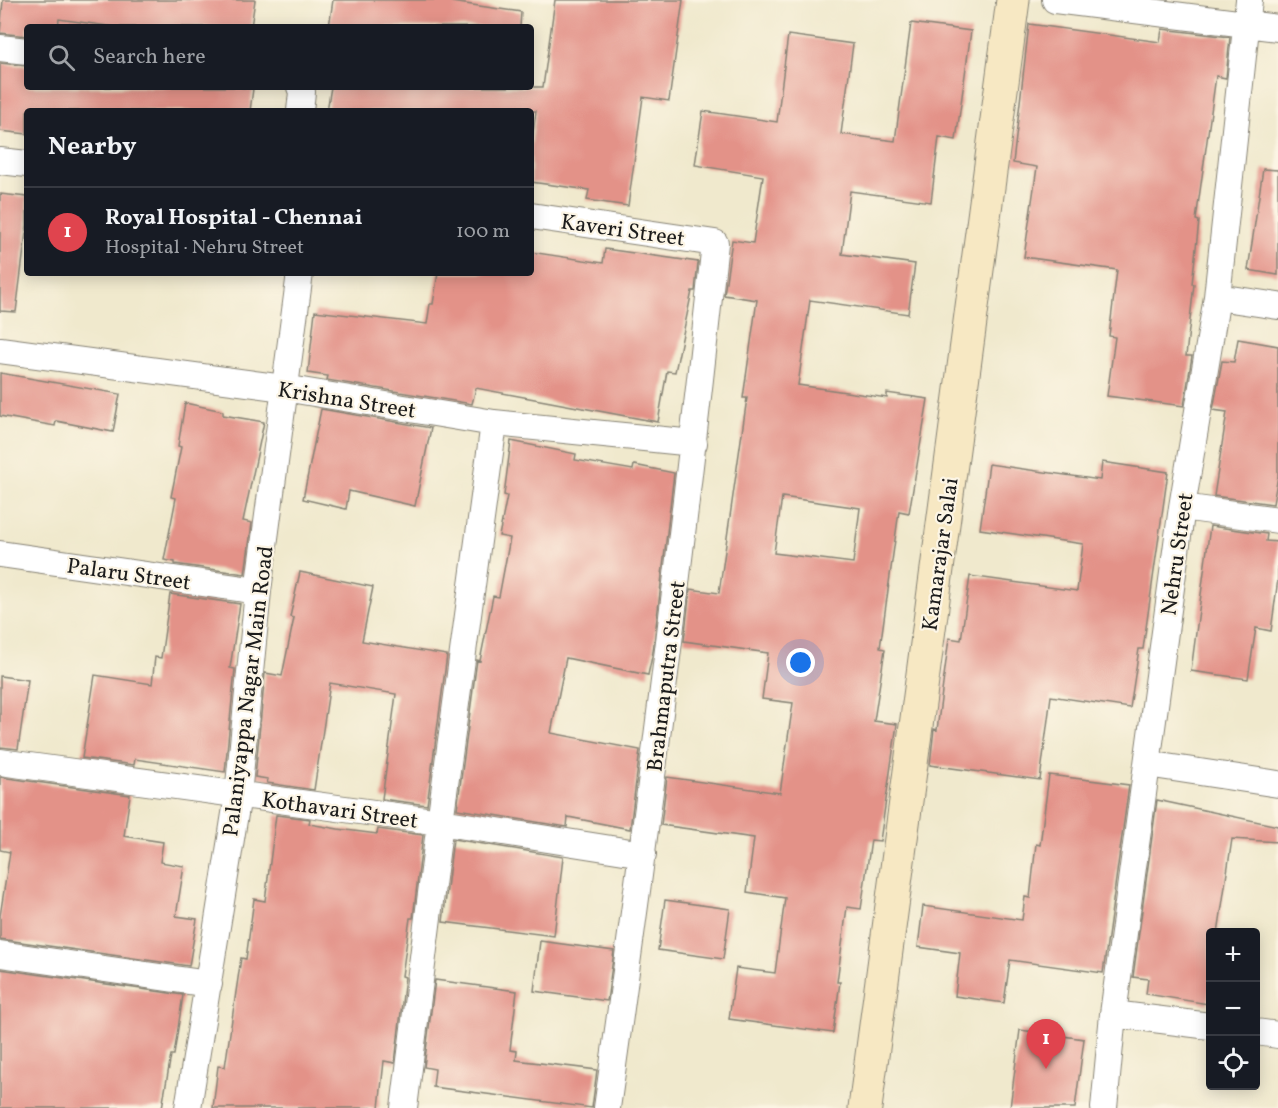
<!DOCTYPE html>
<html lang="en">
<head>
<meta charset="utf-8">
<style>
  :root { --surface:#171b24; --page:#20242c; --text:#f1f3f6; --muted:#9ea1a6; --line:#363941; --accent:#d1495b }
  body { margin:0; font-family:Vollkorn,serif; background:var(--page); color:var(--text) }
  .controls { position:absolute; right:18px; bottom:18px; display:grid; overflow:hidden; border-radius:6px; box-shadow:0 3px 15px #0003 }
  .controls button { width:54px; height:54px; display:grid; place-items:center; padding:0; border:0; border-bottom:2px solid var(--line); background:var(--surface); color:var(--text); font:30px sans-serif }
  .you { position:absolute; left:801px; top:663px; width:21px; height:21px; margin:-15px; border:4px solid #fff; border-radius:50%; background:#1a73e8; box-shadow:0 0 0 9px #1a73e833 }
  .badge { display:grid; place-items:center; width:39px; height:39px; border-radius:50%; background:var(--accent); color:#fff; font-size:20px; font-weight:700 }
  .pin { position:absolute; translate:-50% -50px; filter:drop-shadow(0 2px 3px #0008) }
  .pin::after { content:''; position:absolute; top:32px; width:21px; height:18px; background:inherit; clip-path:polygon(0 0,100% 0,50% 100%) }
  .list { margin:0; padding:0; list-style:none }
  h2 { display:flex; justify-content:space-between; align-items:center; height:78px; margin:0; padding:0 24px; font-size:26px }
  h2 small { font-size:20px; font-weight:400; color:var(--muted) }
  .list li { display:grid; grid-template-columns:39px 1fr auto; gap:18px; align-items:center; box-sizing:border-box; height:90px; padding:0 24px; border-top:2px solid var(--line) }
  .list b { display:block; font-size:22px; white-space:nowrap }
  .list p { margin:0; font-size:20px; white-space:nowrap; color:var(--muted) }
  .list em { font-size:20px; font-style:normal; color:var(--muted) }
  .icon { flex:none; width:33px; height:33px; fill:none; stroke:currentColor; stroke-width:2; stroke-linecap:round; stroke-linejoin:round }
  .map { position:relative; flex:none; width:1278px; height:1108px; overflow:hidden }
  .search { position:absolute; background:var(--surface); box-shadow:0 3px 15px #0003; left:24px; top:24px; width:510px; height:66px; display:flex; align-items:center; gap:15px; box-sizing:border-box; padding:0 21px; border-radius:6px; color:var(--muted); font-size:22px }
  .panel { position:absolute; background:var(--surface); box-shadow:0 3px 15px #0003; left:24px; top:108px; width:510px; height:168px; border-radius:6px }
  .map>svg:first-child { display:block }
  .building { fill:#e39288; fill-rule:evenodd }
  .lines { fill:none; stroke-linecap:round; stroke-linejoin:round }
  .street-casing { stroke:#868274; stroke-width:28 }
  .secondary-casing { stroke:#868274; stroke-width:35 }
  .street { stroke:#fff; stroke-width:26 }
  .secondary { stroke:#f7e8c3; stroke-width:33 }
  .labels { text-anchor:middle; stroke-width:4.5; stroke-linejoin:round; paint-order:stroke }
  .street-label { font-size:22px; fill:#1c1c1c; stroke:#fcf5e5 }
</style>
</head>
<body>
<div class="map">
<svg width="1278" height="1108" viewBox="0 0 1278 1108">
  <rect width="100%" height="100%" fill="#fcf5e5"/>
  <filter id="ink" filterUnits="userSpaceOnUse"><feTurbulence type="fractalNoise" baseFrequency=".0167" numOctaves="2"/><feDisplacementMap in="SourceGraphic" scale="12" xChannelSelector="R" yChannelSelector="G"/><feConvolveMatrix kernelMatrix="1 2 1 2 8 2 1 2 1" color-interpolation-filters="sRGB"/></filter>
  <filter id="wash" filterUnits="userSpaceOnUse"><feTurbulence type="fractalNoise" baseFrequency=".008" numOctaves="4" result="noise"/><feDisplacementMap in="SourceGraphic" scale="24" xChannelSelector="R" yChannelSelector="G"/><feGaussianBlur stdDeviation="1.35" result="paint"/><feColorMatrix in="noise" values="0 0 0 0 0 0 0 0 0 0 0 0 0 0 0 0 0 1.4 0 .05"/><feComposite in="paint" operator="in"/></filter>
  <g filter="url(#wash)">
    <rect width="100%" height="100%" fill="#f0e9cd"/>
    <g id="blocks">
      <path class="building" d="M3,0H255L251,27H115L59,19L58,27H27V36L0,33Z
        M333,0H452V2L521,12L520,27H329Z
        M555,0H683L669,101L643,97L628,206L587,200L589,190L531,182V147L536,111H327L331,87H543Z
        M911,23L971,31L956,140L939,137L931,202L850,191L842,254L915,264L908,314L810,300L798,385L887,398V393L928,399L909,513L899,511L880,648L885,649L874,721L897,724L880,841L871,840L861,909L847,907L837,982H840L833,1033L729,1019L736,968L775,973L785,898L747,892L754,838L661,825L667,777L780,793L793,703L762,699L768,653L684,641L690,589L719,593L747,398H743L757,300L724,295L732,240L753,243L763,176L695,165L703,111L777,122L788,35L853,44L841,134L895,141ZM782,497L860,508L853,563L774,553Z
        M1029,24L1160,42L1162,29L1230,37L1226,78L1216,76L1196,220L1199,221L1192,284H1194L1186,356H1192L1184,406L1107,396L1115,337L1109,336L1117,270L1024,257L1037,167L1013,163Z
        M0,63L27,66V87H239L253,89L250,111H27V134L0,131Z
        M1263,169L1278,170V275L1248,270Z
        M0,194L27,197V225L16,312L0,311Z
        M605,249L698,262L695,291H692L675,372L667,371L658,422L476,388L472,404L327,380L328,376L308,373L315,311L427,324L430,304H433L438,273H531V252L603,263Z
        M1238,339L1278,346V476L1273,504L1214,496L1227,412L1213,410L1222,361L1234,362Z
        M0,373L120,394L113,432L56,421L55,426L0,416Z
        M185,403L223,411V415L264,422L243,521L252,523L245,574L175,564V562L164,560L176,498L171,497L181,447L178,446Z
        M321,409L431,428L415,506L349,491L346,509L303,499Z
        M511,441L576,454L575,460L633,470L634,465L674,473L653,652L648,675L566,658L551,733L640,750L630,829L568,817L567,827L457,809L477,660L480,661L493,596L499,597L510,538L499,536L507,496L504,495Z
        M1102,462L1168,472L1143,649H1139L1130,708L1051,696L1040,780L930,765L934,729L937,730L949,638L961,640L970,576L1077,591L1083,544L980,529L989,464L1100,480Z
        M1210,526L1267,534L1266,541L1278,542V579L1271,631L1256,628L1248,679L1191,671Z
        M300,572L373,587L362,641L447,655L427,805L382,799L396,694L330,683L314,790L267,783L268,779L255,777L265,673L282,676L294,618L290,617Z
        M170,594L240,604L230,668L235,669L225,772L135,759L134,765L82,758L95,675L152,684L155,657L161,658Z
        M0,676L28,680L18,749L0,747Z
        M1049,775L1129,785L1103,973L1010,960L1004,1003L955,996L960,953L918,947L923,906L1022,920L1025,897L1030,898L1036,844L1040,845Z
        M0,777L130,795L124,836L163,842L160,862L184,866L176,916L197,919L189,966L0,939V916L10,852L0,850Z
        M1157,800L1278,826V842L1232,839L1218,933H1210V988L1208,1004L1146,994L1148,979L1133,977Z
        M276,815L310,819L309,824L338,829L377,834L378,829L423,835L413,918H410L402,976L405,977L395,1063L384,1061L379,1108H213L218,1066L225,1067L241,958L246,959L254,899L265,901Z
        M453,839L563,857L554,936L443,922Z
        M665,900L730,909L723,959L658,950Z
        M540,941L614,951L607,1001L534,991Z
        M0,969L183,995L174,1055H171L162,1108H0Z
        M435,980L517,991L510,1050L517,1051L516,1060L597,1070L592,1108L433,1087L435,1069L424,1067Z
        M1020,1030L1084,1039L1075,1108H1010Z"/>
    </g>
  </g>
  <g filter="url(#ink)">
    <use href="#blocks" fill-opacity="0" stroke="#868274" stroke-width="1.5"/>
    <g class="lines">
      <g class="street-casing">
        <path id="street" d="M1055,0L1278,28
          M0,48L27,51
          M300,87L302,92L300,111
          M0,161L27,164
          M531,216L715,243C684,532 648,820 607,1108
          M1217,297L1278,306
          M0,350L284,388L494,423L694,443
          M1182,507L1278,520
          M0,554L258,591
          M0,762L440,822L643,854
          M1147,764L1278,784
          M0,954L209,984
          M1113,1014L1210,1026
          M1256,1032L1278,1035
          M188,1108L238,795L258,591L300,273
          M404,1108L440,822L494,423
          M1104,1108L1113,1014L1182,507L1217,297L1249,0"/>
      </g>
      <g class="secondary-casing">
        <path id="secondary" d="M865,1108L1013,0"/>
      </g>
      <use href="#street" class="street"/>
      <use href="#secondary" class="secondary"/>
    </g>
  </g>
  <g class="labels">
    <g class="street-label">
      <text transform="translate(623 229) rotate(8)" y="8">Kaveri Street</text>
      <text transform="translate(347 399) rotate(9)" y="8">Krishna Street</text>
      <text transform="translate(939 554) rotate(-82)" y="8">Kamarajar Salai</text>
      <text transform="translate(1176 554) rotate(-82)" y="8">Nehru Street</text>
      <text transform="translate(129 573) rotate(8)" y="8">Palaru Street</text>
      <text transform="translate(665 676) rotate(-83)" y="8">Brahmaputra Street</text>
      <text transform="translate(247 691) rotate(-83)" y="8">Palaniyappa Nagar Main Road</text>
      <text transform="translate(340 809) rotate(8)" y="8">Kothavari Street</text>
    </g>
  </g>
</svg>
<div class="controls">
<button>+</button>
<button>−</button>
<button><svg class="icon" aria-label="locate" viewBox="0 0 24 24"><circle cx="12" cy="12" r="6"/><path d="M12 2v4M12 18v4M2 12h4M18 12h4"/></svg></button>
</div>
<div class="you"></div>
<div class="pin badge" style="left:1046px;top:1069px;background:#e0444e">1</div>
<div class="search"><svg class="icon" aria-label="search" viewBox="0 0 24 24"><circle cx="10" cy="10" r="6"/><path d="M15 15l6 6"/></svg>Search here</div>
<section class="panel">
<h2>Nearby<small></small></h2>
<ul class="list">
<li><span class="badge" style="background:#e0444e">1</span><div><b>Royal Hospital - Chennai</b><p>Hospital · Nehru Street</p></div><em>100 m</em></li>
</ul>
</section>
</div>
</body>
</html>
